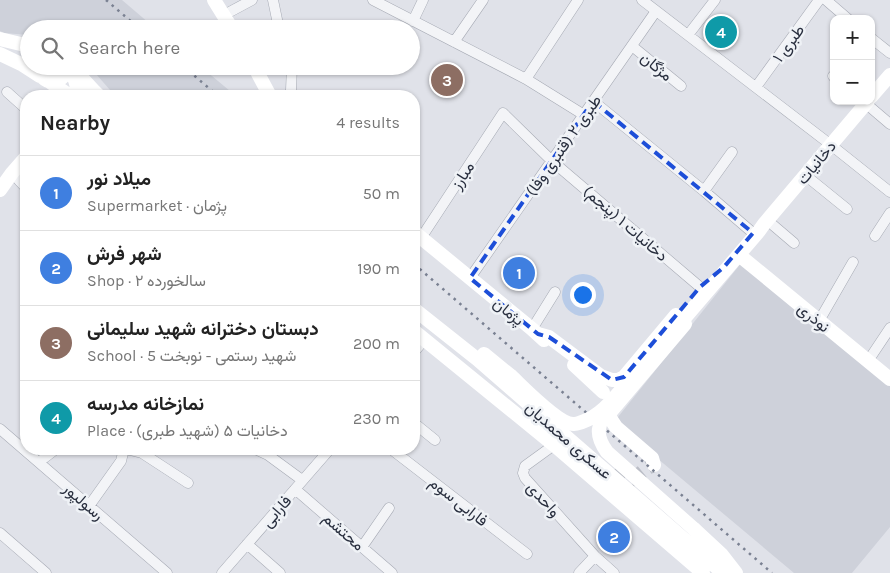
<!DOCTYPE html>
<html lang="en">
<head>
<meta charset="utf-8">
<style>
  :root { --surface:#fff; --page:#f2f2f2; --text:#222; --muted:#767676; --line:#e0e0e0; --accent:#ca4950 }
  body { margin:0; font-family:Karla,Vazirmatn,sans-serif; background:var(--page); color:var(--text) }
  .controls { position:absolute; right:15px; top:15px; display:grid; overflow:hidden; border-radius:10px; box-shadow:0 1px 4px #0004 }
  .controls button { width:45px; height:45px; display:grid; place-items:center; padding:0; border:0; border-bottom:1px solid var(--line); background:var(--surface); color:var(--text); font:25px sans-serif }
  .you { position:absolute; left:582px; top:294px; width:18px; height:18px; margin:-12px; border:4px solid #fff; border-radius:50%; background:#1a73e8; box-shadow:0 0 0 8px #1a73e833 }
  .badge { display:grid; place-items:center; width:32px; height:32px; border-radius:50%; background:var(--accent); color:#fff; font-size:16px; font-weight:700 }
  .pin { position:absolute; translate:-50% -50%; border:2px solid #fff; box-shadow:0 1px 5px #0006 }
  .list { margin:0; padding:0; list-style:none }
  h2 { display:flex; justify-content:space-between; align-items:center; height:65px; margin:0; padding:0 20px; font-size:21px }
  h2 small { font-size:16px; font-weight:400; color:var(--muted) }
  .list li { display:grid; grid-template-columns:32px 1fr auto; gap:15px; align-items:center; box-sizing:border-box; height:75px; padding:0 20px; border-top:1px solid var(--line) }
  .list b { display:block; font-size:19px; white-space:nowrap }
  .list p { margin:0; font-size:16px; white-space:nowrap; color:var(--muted) }
  .list em { font-size:16px; font-style:normal; color:var(--muted) }
  .icon { flex:none; width:28px; height:28px; fill:none; stroke:currentColor; stroke-width:2; stroke-linecap:round; stroke-linejoin:round }
  .map { position:relative; flex:none; width:890px; height:573px; overflow:hidden }
  .search { position:absolute; background:var(--surface); box-shadow:0 1px 4px #0004; left:20px; top:20px; width:400px; height:55px; display:flex; align-items:center; gap:12px; box-sizing:border-box; padding:0 18px; border-radius:28px; color:var(--muted); font-size:19px }
  .panel { position:absolute; background:var(--surface); box-shadow:0 1px 4px #0004; left:20px; top:90px; width:400px; height:365px; border-radius:20px }
  .map>svg:first-child { display:block }
  .built { fill:#ced1da }
  .lines { fill:none; stroke-linecap:round; stroke-linejoin:round }
  .secondary-tunnel { stroke:#bbbec7; stroke-width:14; stroke-dasharray:14 7; stroke-linecap:butt }
  .street-casing { stroke:#a5a9b3; stroke-width:11 }
  .street { stroke:#f3f4f7; stroke-width:10 }
  .secondary { stroke:#fff; stroke-width:14 }
  .rail { stroke:#7a8192; stroke-width:2.5; stroke-dasharray:2.5 5; stroke-linecap:butt }
  .secondary-bridge { stroke:#fff; stroke-width:14 }
  .marked { fill:none; stroke:#1d4ed8; stroke-width:4; stroke-dasharray:10 6; stroke-linejoin:round }
  .labels { text-anchor:middle; stroke-width:5; stroke-linejoin:round; paint-order:stroke }
  .street-label { font-size:16px; fill:#292f3f; stroke:#eff2f6 }
</style>
</head>
<body>
<div class="map">
<svg width="890" height="573" viewBox="0 0 890 573">
  <rect width="100%" height="100%" fill="#e0e2e9"/>
  <path class="built" d="M0,0H122L156,29H29V35L4,33L0,31Z
    M89,66H200L236,96H118L110,90Z
    M742,262L890,385V527L852,573H794L614,422Z"/>
  <g class="lines">
    <path class="secondary-tunnel" d="M613,471C636,492 633,472 654,465"/>
    <g class="street-casing">
      <path id="street" d="M273,0L279,29
        M373,0L526,79L584,115
        M642,0L831,145L890,192
        M826,0L848,19
        M224,15L252,0
        M413,21L423,0
        M688,35L715,0
        M871,38L890,53
        M454,42L483,0
        M632,46L681,86
        M833,76L834,77
        M526,79L578,0
        M756,87L819,0
        M7,92L26,109
        M289,96L291,90L292,66
        M593,101L704,191L753,233
        M863,101L890,124
        M12,173L26,188
        M805,175L847,209
        M704,191L732,152
        M767,220L794,243
        M875,236L890,213
        M421,238L503,113L552,161L700,287
        M470,278L656,11
        M819,321L853,262
        M532,329L555,292
        M26,350V349
        M414,352L425,339
        M868,361L890,328
        M414,423L435,440
        M0,429L167,573
        M554,445L525,466L523,473L525,478L595,556L614,573
        M126,449L142,453L188,483
        M255,449L268,455L302,480
        M391,449L527,554
        M39,462L56,449
        M295,489L392,573
        M89,506L121,461L124,449
        M0,533L46,573
        M247,544L280,573
        M362,547L389,508
        M222,573L330,449
        M579,573L595,556"/>
    </g>
    <use href="#street" class="street"/>
    <path class="secondary" d="M214,0L232,29
      M0,39L29,46
      M0,54L23,65L40,76
      M38,66C40,87 65,87 67,66
      M71,66L94,91L99,96
      M254,66L270,96
      M71,71C75,80 79,87 75,96
      M50,82L70,96
      M871,97L890,75
      M0,190L12,173L26,157
      M414,232L532,329L544,340
      M739,255L890,379
      M414,309L477,359L723,573
      M673,328L683,320L759,231L764,224L868,101
      M414,331L554,445L703,573
      M538,334L549,337L601,376L612,380H618L624,377L676,315
      M484,354L511,376
      M574,365L603,392
      M654,465L652,458L616,427L608,415L685,324
      M694,529L722,555L736,573"/>
    <path class="rail" d="M106,0L140,29
      M183,66L218,96
      M414,264L772,573"/>
    <path class="secondary-bridge" d="M511,376C523,387 559,425 574,424C577,424 579,423 582,422C602,415 614,398 628,382
      M609,405C599,424 593,433 607,452L694,529"/>
  </g>
  <path class="marked" d="M593,101L753,233L724,267L700,287L624,377L612,380L549,337L538,334L470,278Z"/>
  <g class="labels">
    <g class="street-label">
      <text transform="translate(788 43) rotate(-54)" y="6">طبری ۱</text>
      <text transform="translate(657 66) rotate(40)" y="6">مژگان</text>
      <text transform="translate(563 145) rotate(-55)" y="6">طبری ۲ (قنبری وفا)</text>
      <text transform="translate(816 162) rotate(-50)" y="6">دخانیات</text>
      <text transform="translate(462 175) rotate(-57)" y="6">مبارز</text>
      <text transform="translate(626 223) rotate(41)" y="6">دخانیات ۱ (پنجم)</text>
      <text transform="translate(509 311) rotate(39)" y="6">پژمان</text>
      <text transform="translate(814 317) rotate(39)" y="6">نوذری</text>
      <text transform="translate(569 440) rotate(41)" y="6">عسکری محمدیان</text>
      <text transform="translate(544 499) rotate(48)" y="6">واحدی</text>
      <text transform="translate(84 501) rotate(41)" y="6">رسولپور</text>
      <text transform="translate(459 501) rotate(38)" y="6">فارابی سوم</text>
      <text transform="translate(276 511) rotate(-49)" y="6">فارابی</text>
      <text transform="translate(344 531) rotate(41)" y="6">محتشم</text>
    </g>
  </g>
</svg>
<div class="controls">
<button>+</button>
<button>−</button>
</div>
<div class="you"></div>
<div class="pin badge" style="left:519px;top:273px;background:#3f7fe0">1</div>
<div class="pin badge" style="left:614px;top:537px;background:#3f7fe0">2</div>
<div class="pin badge" style="left:447px;top:80px;background:#8d6e63">3</div>
<div class="pin badge" style="left:721px;top:32px;background:#0f9aa8">4</div>
<div class="search"><svg class="icon" aria-label="search" viewBox="0 0 24 24"><circle cx="10" cy="10" r="6"/><path d="M15 15l6 6"/></svg>Search here</div>
<section class="panel">
<h2>Nearby<small>4 results</small></h2>
<ul class="list">
<li><span class="badge" style="background:#3f7fe0">1</span><div><b>میلاد نور</b><p>Supermarket · پژمان</p></div><em>50 m</em></li>
<li><span class="badge" style="background:#3f7fe0">2</span><div><b>شهر فرش</b><p>Shop · سالخورده ۲</p></div><em>190 m</em></li>
<li><span class="badge" style="background:#8d6e63">3</span><div><b>دبستان دخترانه شهید سلیمانی</b><p>School · شهید رستمی - نوبخت 5</p></div><em>200 m</em></li>
<li><span class="badge" style="background:#0f9aa8">4</span><div><b>نمازخانه مدرسه</b><p>Place · دخانیات ۵ (شهید طبری)</p></div><em>230 m</em></li>
</ul>
</section>
</div>
</body>
</html>
